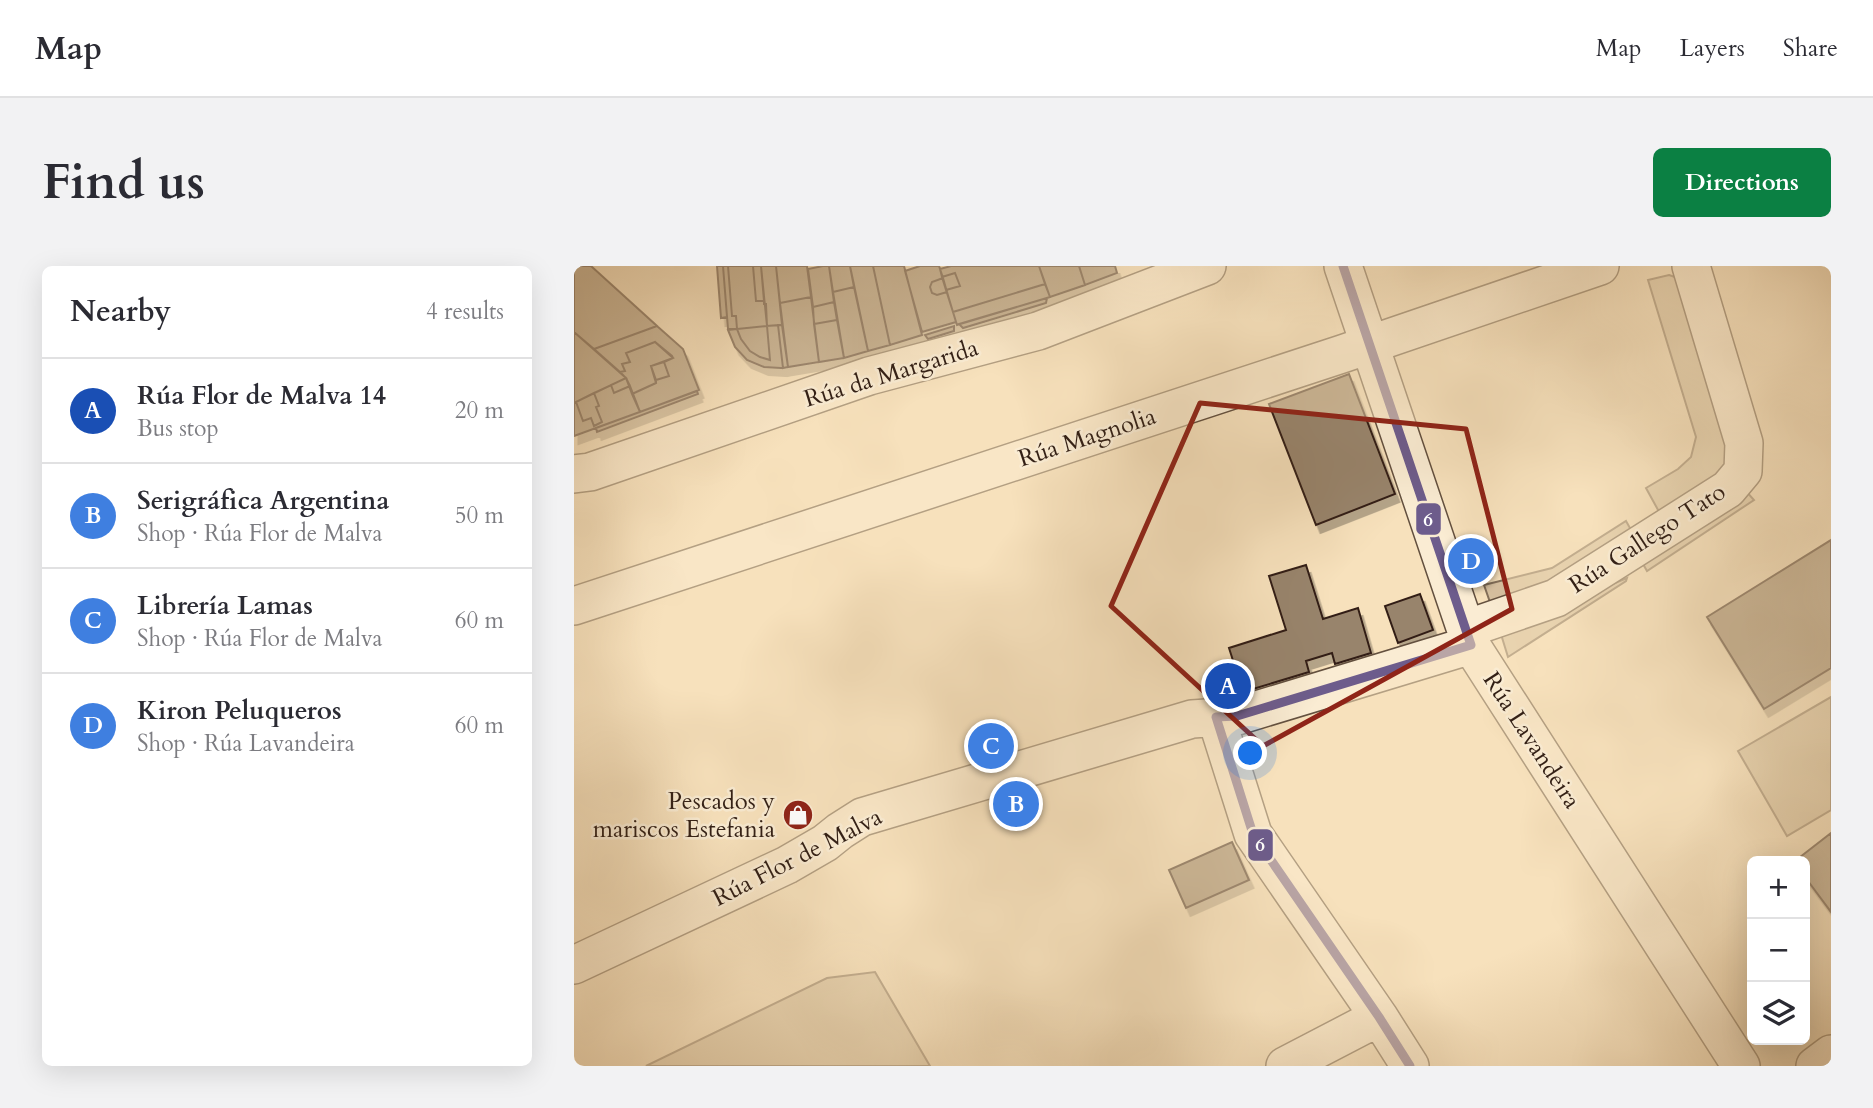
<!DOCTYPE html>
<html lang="en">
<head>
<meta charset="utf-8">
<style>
  :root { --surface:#fff; --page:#f2f2f3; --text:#2b2b33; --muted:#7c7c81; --line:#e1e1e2; --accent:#0b8043 }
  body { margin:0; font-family:Cardo,serif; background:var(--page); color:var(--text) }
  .controls { position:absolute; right:21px; bottom:21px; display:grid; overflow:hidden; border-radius:10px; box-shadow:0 7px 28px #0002 }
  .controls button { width:63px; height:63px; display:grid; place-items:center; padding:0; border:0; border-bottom:2px solid var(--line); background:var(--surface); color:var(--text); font:35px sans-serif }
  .you { position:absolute; left:677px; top:488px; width:24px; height:24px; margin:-18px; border:5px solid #fff; border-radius:50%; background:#1a73e8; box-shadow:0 0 0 10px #1a73e833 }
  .badge { display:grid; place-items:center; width:46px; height:46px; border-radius:50%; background:var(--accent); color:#fff; font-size:23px; font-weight:700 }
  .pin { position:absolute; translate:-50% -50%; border:4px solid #fff; box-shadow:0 2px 7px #0006 }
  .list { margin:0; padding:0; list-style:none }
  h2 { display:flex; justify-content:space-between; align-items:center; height:91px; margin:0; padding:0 28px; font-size:30px }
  h2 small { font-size:23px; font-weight:400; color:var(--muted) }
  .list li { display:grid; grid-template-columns:46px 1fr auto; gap:21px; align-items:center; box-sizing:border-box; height:105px; padding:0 28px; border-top:2px solid var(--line) }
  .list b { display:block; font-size:26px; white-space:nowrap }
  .list p { margin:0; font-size:23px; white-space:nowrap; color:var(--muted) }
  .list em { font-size:23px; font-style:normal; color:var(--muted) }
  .icon { flex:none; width:38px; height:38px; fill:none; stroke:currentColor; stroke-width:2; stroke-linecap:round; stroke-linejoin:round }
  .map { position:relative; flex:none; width:1257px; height:800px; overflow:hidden; border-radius:10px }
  header { display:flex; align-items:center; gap:42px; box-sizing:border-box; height:98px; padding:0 35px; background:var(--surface); border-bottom:2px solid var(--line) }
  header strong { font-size:33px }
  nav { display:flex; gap:38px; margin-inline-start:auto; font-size:24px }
  .intro { display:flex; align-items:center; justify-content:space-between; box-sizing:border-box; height:168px; padding:0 42px }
  h1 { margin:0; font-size:49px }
  .button { padding:18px 32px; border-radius:10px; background:var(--accent); color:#fff; font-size:24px; font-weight:700 }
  main { display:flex; gap:42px; padding:0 42px }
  aside { flex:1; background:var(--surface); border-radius:10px; box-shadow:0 7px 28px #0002 }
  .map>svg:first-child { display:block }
  .green { fill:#d6c0a0; stroke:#84705a; stroke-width:2 }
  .building { fill:#98846c; stroke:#321f15; stroke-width:2; filter:url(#shadow) }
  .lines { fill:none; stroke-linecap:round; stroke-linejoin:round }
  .street-casing { stroke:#63503f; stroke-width:40 }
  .street { stroke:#faecd3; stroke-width:37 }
  .bus-1-casing { stroke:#faecd3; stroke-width:14 }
  .bus-1 { stroke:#6d5c8c; stroke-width:9 }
  .marked { fill:none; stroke:#8f2418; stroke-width:5; stroke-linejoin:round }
  .labels { text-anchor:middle; stroke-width:5; stroke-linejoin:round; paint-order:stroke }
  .street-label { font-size:24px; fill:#321f15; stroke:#faecd3 }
  .poi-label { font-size:24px; fill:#321f15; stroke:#faecd3; text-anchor:end }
  .line-badge { stroke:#faecd3; stroke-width:2.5 }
  .badge-label { font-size:19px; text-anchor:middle; font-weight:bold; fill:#fff }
</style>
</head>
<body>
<header>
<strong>Map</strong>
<nav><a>Map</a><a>Layers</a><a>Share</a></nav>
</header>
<div class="intro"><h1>Find us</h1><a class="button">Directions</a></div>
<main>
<aside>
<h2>Nearby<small>4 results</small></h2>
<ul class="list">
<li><span class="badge" style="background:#1a4fb4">A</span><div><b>Rúa Flor de Malva 14</b><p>Bus stop</p></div><em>20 m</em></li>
<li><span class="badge" style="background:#3f7fe0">B</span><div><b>Serigráfica Argentina</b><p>Shop · Rúa Flor de Malva</p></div><em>50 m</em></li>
<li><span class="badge" style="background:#3f7fe0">C</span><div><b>Librería Lamas</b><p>Shop · Rúa Flor de Malva</p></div><em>60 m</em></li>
<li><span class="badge" style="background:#3f7fe0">D</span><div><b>Kiron Peluqueros</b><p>Shop · Rúa Lavandeira</p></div><em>60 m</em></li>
</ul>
</aside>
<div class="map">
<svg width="1257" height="800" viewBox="0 0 1257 800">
  <defs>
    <filter id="shadow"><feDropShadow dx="4.5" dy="8" stdDeviation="0" flood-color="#0004"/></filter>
  </defs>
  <rect width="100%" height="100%" fill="#f7e1bc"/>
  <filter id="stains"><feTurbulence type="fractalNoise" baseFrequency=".00286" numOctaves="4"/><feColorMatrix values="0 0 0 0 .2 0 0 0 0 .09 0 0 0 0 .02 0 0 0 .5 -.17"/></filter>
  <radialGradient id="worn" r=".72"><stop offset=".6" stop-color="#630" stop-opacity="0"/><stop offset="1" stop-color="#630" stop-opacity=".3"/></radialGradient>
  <path class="green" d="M1095,9L1107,13L1159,170L1146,216L1089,253L1072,222L1104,203L1117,191L1122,171L1074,14Z
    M1171,224L1180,234L1073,305L1064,289Z
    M1052,255L1061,271L996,310L918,342L910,319L978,302Z
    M1053,312L1052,315L934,391L926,365Z
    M1257,431V544L1213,570L1164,485Z
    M301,706L356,800H72L253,712Z"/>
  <path class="building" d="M0,0H17L83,60L20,83L0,66Z
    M143,0H149L153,51L147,52Z
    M149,0H154L158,50H162L163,63H154Z
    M154,0H179L182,35H190V38H192L193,60L163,63L162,50H158Z
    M179,0H187L190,35H182Z
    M187,0H202L208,59L193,60Z
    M202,0H233L237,31L206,37Z
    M249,0H255L260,36L239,41L234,3Z
    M255,0H276L280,21L259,26Z
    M276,0H299L316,79L294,85Z
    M299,0H330L348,69L316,79Z
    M346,0H365L369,12L358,16L356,21L358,27L363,29L373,26L382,56L348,66L331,5Z
    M377,0H465L471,18L379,46L372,24L386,20L381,7L368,11L366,3Z
    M465,0H505L511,19L476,31Z
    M505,0H541L543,7L511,19Z
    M381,7L386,20L372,24L368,11Z
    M369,12L373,26L363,29L358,27L356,21L358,16Z
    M471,18L476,31L383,59L379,46Z
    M280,21L294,85L270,92L259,26Z
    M237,31L245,96L214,101L206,37Z
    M473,32L472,37L389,62L385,58Z
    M260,36L263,54L240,58L239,41Z
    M263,54L270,92L245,96L240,58Z
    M204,59L209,102H207L190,101L173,94L161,81L154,64L163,63L167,73L176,85L186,91L196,94L193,60Z
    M204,59H208L214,101L209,102Z
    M83,60L109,83L125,124L66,146L58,128L82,117V114L95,110L90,96L99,92L98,90L81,76L52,87L56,96L48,98L51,105L46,106L20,83Z
    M193,60L196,94L186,91L176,85L167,73L163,63Z
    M380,60V65L354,73L351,69Z
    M0,66L52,112L0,137Z
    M81,76L99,92L77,100L82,117L58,128L52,112L46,106L51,105L48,98L56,96L52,87Z
    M90,96L95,110L82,114L77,100Z
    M775,108L821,228L742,259L695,138Z
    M52,112L56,120L40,127L37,119Z
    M37,119L40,127L56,120L66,146L0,170V137L2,136L9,155L17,152L20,160L28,156L22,141L25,140L20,127Z
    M123,125L124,128L23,166L22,162Z
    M20,127L25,140L22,141L28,156L20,160L17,152L9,155L2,136Z
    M1257,274V402L1190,443L1133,351Z
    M732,299L749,353L784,342L797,387L761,398L758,387L732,395L735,406L669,426L655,382L712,364L695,310Z
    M846,328L859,364L824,377L811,340Z
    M1257,567V646L1231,611V595H1221Z
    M658,576L675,614L612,642L595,604Z"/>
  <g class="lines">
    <g class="street-casing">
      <path id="street" d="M769,0L897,379L1167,800
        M0,208L16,206L295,110L464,65L633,0
        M0,340L768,88L1026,0
        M892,363L982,332L1154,223L1169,205L1170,177L1117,0
        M642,451L679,568L805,751L836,800
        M0,699L213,599L251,577L266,565L288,551L618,453L663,450L897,379
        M711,800L805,751
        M1241,800L1257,788"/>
    </g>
    <use href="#street" class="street"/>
    <g class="bus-1-casing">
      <path id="bus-1" d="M769,0L897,379L663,450L642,451L679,568L805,751L836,800"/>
    </g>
    <use href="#bus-1" class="bus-1"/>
  </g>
  <path d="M0 0H1257V800H0ZM626,137L892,163L938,343L689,480L537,340Z" fill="#f7e1bc" fill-opacity=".55" fill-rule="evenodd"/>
  <path class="marked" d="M626,137L892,163L938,343L689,480L537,340Z"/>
  <defs>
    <g id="shop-disc" transform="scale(1.575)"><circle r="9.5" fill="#8f2418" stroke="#faecd3"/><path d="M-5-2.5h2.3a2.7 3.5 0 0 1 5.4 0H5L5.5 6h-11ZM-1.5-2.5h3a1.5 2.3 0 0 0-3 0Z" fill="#fff"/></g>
  </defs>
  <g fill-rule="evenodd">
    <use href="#shop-disc" x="224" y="549"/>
  </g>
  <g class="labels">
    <g class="street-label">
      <text transform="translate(317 107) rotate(-17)" y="8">Rúa da Margarida</text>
      <text transform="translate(513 171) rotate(-18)" y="8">Rúa Magnolia</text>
      <text transform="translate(1073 272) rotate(-33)" y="8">Rúa Gallego Tato</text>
      <text transform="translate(958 474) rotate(57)" y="8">Rúa Lavandeira</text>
      <text transform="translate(223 591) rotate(-27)" y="8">Rúa Flor de Malva</text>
    </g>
    <g class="poi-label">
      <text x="201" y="543">Pescados y<tspan x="201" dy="28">mariscos Estefania</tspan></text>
    </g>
  </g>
  <g class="line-badge">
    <rect x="841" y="236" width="27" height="34" rx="7" fill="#6d5c8c"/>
    <rect x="673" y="562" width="27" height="34" rx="7" fill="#6d5c8c"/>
  </g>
  <g class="badge-label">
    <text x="854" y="260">6</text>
    <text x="686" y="585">6</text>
  </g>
  <rect width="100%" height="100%" filter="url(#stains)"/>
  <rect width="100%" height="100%" fill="url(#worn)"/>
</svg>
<div class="controls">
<button>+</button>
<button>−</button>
<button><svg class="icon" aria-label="layers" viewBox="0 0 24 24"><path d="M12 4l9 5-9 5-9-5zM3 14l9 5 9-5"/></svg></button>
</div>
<div class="you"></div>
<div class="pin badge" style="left:654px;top:420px;background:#1a4fb4">A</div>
<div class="pin badge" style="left:442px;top:538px;background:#3f7fe0">B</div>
<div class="pin badge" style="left:417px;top:480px;background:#3f7fe0">C</div>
<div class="pin badge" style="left:897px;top:295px;background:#3f7fe0">D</div>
</div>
</main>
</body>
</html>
